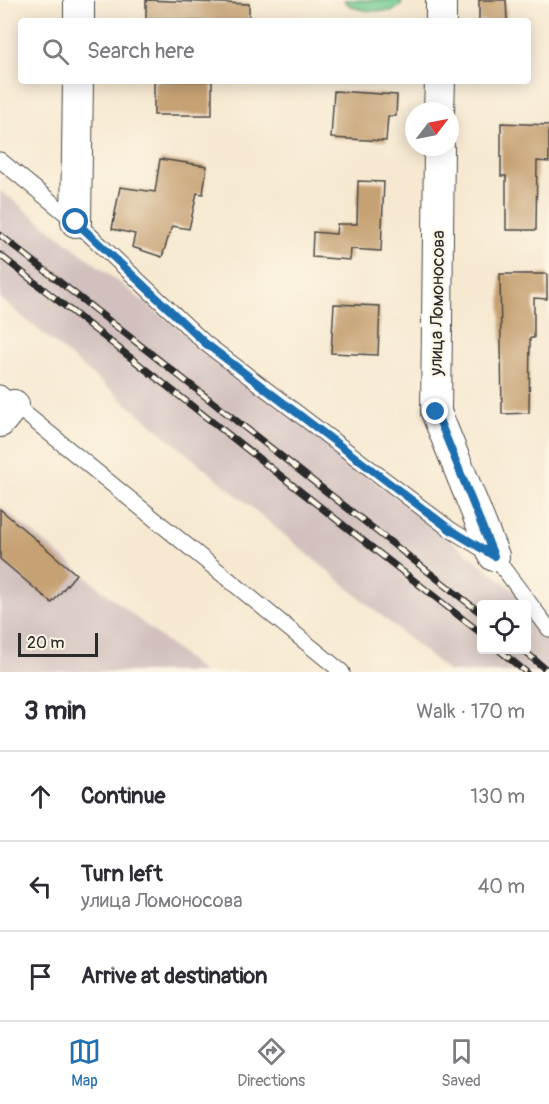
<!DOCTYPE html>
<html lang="en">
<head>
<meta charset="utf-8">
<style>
  :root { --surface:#fff; --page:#f7f7f7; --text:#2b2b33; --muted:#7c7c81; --line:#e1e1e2; --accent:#1f6fb2 }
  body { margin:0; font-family:Pangolin,sans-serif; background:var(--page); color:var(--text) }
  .controls { position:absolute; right:18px; bottom:18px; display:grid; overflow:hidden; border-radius:6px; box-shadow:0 3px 15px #0003 }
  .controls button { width:54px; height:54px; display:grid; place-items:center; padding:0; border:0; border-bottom:2px solid var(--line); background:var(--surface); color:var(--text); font:30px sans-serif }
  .compass { position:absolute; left:405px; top:102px; width:54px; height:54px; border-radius:50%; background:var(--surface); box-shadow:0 3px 15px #0003; rotate:58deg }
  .scale { position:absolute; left:18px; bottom:15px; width:80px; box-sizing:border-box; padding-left:6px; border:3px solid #2b2b2b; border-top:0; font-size:16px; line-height:21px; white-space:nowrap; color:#2b2b2b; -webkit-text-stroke:4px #fcf5e5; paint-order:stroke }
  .stop { position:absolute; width:18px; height:18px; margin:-14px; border:4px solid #1f6fb2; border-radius:50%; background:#fff }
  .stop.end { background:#1f6fb2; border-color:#fff; box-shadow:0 2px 6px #0008 }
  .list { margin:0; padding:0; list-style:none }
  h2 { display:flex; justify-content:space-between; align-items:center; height:78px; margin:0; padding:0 24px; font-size:26px }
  h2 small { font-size:20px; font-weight:400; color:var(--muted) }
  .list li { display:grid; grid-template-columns:39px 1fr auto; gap:18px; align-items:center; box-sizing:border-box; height:90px; padding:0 24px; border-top:2px solid var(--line) }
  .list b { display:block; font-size:22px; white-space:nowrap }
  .list p { margin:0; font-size:20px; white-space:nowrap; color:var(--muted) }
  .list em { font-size:20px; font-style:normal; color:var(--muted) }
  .icon { flex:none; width:33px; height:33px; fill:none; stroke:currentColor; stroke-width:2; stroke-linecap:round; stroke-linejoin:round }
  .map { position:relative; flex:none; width:549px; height:672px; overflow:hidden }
  .search { position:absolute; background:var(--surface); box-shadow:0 3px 15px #0003; left:18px; right:18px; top:18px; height:66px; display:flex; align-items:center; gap:15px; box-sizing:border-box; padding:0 21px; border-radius:6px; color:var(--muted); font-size:22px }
  .sheet { height:348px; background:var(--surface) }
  nav { display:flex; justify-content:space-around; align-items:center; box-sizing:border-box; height:84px; border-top:2px solid var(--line); background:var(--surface); font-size:16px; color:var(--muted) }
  nav a { display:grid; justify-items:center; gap:3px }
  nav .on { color:var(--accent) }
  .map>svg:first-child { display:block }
  .industrial { fill:#d1c0bd; fill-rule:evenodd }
  .green { fill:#72ca90; stroke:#4e7a5e; stroke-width:1.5 }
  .building { fill:#c6a173 }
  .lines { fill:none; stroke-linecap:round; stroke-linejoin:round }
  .service-casing { stroke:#4a4844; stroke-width:17 }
  .minor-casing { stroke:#4a4844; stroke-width:32 }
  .service { stroke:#fff; stroke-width:15 }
  .minor { stroke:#fff; stroke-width:30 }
  .rail-casing { stroke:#2b2b2b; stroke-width:7 }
  .rail { stroke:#fcf5e5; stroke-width:4.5; stroke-dasharray:14; stroke-linecap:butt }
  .route { stroke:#1f6fb2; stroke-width:8 }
  .labels { text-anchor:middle; stroke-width:4.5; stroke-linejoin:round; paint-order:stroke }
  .street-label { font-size:18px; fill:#2b2b2b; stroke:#fcf5e5 }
</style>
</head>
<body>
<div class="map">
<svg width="549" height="672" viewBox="0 0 549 672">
  <rect width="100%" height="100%" fill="#fcf5e5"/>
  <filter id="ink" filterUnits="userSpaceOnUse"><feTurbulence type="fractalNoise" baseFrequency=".0167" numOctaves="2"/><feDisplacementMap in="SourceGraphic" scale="12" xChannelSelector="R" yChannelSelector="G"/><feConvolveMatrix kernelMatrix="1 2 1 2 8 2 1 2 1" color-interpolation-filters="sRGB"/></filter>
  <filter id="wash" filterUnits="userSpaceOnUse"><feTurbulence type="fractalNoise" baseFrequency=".008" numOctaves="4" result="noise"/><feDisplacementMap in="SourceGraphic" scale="24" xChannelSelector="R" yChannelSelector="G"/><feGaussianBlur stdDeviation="1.35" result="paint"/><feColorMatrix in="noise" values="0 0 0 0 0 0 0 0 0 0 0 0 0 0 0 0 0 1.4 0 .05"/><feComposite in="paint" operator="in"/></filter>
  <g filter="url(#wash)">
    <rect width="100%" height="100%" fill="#f7e9d1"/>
    <path class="industrial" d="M0,190L549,617V672H449L0,298ZM482,604H526V650H482Z
      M0,506L203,672H0Z"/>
    <path class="green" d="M344,0H402L401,5L393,11C378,11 353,13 344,0Z"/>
    <g id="blocks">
      <path class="building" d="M146,0L249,4V21H146Z
        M479,0H506L507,21H479Z
        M154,81H212V115H154Z
        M334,91L397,95L396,116H388L386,141L331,138Z
        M501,123L549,125V162L537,161L536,230H506V176H501Z
        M160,159L207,166L203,194L197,193L189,229L172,226L162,257L132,247L135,234L112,229L120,187L155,192Z
        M358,181L384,182L381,251L351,249L350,260L312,257L313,232L336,234L337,224H357Z
        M500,274H547V299L534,298V338H530L529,413L502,414Z
        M334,304L380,306L378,355L331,353Z
        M0,509L76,574L52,603L0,559Z"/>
    </g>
  </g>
  <g filter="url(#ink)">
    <use href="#blocks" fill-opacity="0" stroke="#4a4844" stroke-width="1.5"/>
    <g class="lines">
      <g class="service-casing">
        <path id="service" d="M0,160L76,222L205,343L451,530L494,556L549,629
          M0,393L342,672"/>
      </g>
      <g class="minor-casing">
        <path id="minor" d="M79,21V0
          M441,21V0
          M439,111L440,81
          M439,147L436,412L494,556
          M76,222L78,81
          M0,422L14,405"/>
      </g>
      <use href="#service" class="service"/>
      <use href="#minor" class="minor"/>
      <g class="rail-casing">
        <path id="rail" d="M0,235L482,614
          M0,255L482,634
          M499,650L526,672
          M523,650L549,672"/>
      </g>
      <use href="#rail" class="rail"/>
    </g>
  </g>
  <g class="lines" filter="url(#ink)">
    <path class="route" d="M76,222L205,343L451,530L494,556L436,412"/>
  </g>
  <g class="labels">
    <g class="street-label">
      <text transform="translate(437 303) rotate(-89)" y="6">улица Ломоносова</text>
    </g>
  </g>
</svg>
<div class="controls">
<button><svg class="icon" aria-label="locate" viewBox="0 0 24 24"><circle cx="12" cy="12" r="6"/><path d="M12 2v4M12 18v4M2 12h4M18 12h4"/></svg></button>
</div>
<svg class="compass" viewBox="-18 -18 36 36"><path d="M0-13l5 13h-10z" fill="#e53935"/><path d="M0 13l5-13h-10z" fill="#7c7c81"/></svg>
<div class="scale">20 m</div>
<div class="stop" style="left:76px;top:222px"></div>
<div class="stop end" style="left:436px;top:412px"></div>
<div class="search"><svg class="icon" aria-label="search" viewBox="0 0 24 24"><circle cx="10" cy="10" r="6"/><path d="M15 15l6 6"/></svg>Search here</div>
</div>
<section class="sheet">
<h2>3 min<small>Walk · 170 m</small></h2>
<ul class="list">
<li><svg class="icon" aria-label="ahead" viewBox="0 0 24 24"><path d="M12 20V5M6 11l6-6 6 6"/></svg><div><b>Continue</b></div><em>130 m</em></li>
<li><svg class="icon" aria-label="left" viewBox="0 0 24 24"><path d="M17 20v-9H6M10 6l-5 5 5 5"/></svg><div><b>Turn left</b><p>улица Ломоносова</p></div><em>40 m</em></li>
<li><svg class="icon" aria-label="arrive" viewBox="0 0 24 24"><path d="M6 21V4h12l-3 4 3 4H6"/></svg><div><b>Arrive at destination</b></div></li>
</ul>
</section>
<nav>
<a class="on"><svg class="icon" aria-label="map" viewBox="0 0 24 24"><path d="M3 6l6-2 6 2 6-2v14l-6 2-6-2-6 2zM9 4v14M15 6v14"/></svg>Map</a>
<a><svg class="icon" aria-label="directions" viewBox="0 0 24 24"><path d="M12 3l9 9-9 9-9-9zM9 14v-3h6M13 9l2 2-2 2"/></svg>Directions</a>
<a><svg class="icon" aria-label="saved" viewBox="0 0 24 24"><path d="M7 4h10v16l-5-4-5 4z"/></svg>Saved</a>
</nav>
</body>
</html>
